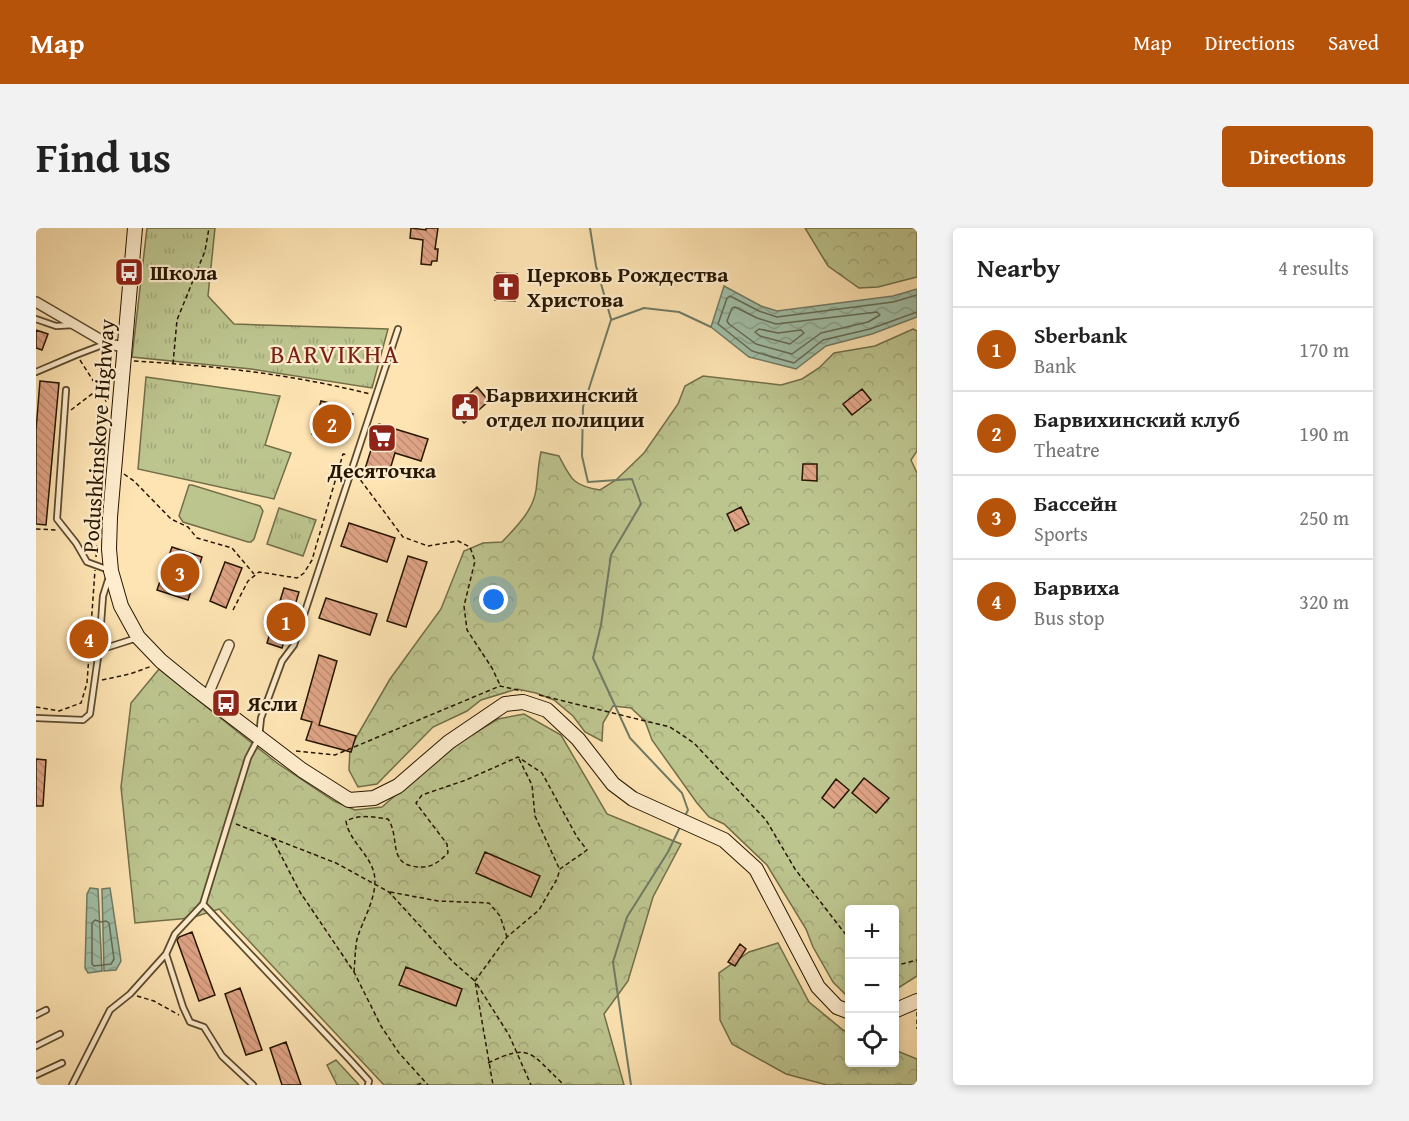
<!DOCTYPE html>
<html lang="en">
<head>
<meta charset="utf-8">
<style>
  :root { --surface:#fff; --page:#f2f2f2; --text:#222; --muted:#767676; --line:#e0e0e0; --accent:#b45309 }
  body { margin:0; font-family:"Gentium Book Plus",serif; background:var(--page); color:var(--text) }
  .controls { position:absolute; right:18px; bottom:18px; display:grid; overflow:hidden; border-radius:6px; box-shadow:0 3px 9px #0003 }
  .controls button { width:54px; height:54px; display:grid; place-items:center; padding:0; border:0; border-bottom:2px solid var(--line); background:var(--surface); color:var(--text); font:30px sans-serif }
  .you { position:absolute; left:458px; top:372px; width:21px; height:21px; margin:-15px; border:4px solid #fff; border-radius:50%; background:#1a73e8; box-shadow:0 0 0 9px #1a73e833 }
  .badge { display:grid; place-items:center; width:39px; height:39px; border-radius:50%; background:var(--accent); color:#fff; font-size:20px; font-weight:700 }
  .pin { position:absolute; translate:-50% -50%; border:3px solid #fff; box-shadow:0 2px 6px #0006 }
  .list { margin:0; padding:0; list-style:none }
  h2 { display:flex; justify-content:space-between; align-items:center; height:78px; margin:0; padding:0 24px; font-size:26px }
  h2 small { font-size:20px; font-weight:400; color:var(--muted) }
  .list li { display:grid; grid-template-columns:39px 1fr auto; gap:18px; align-items:center; box-sizing:border-box; height:84px; padding:0 24px; border-top:2px solid var(--line) }
  .list b { display:block; font-size:22px; white-space:nowrap }
  .list p { margin:0; font-size:20px; white-space:nowrap; color:var(--muted) }
  .list em { font-size:20px; font-style:normal; color:var(--muted) }
  .icon { flex:none; width:33px; height:33px; fill:none; stroke:currentColor; stroke-width:2; stroke-linecap:round; stroke-linejoin:round }
  .map { position:relative; flex:none; width:881px; height:857px; overflow:hidden; border-radius:6px }
  header { display:flex; align-items:center; gap:36px; box-sizing:border-box; height:84px; padding:0 30px; background:var(--accent); color:#fff }
  header strong { font-size:28px }
  nav { display:flex; gap:33px; margin-inline-start:auto; font-size:21px }
  .intro { display:flex; align-items:center; justify-content:space-between; box-sizing:border-box; height:144px; padding:0 36px }
  h1 { margin:0; font-size:42px }
  .button { padding:15px 27px; border-radius:6px; background:var(--accent); color:#fff; font-size:21px; font-weight:700 }
  main { display:flex; gap:36px; padding:0 36px }
  aside { flex:1; background:var(--surface); border-radius:6px; box-shadow:0 3px 9px #0003 }
  .map>svg:first-child { display:block }
  .grass { fill:url(#grass-tufts); stroke:#726e48; stroke-width:1.5 }
  .forest { fill:url(#forest-crowns); stroke:#726e48; stroke-width:1.5 }
  .pitch { fill:#bdc58f; stroke:#726e48; stroke-width:1.5 }
  .water { fill:url(#water-waves); stroke:#707b65; stroke-width:1.5 }
  .lines { fill:none; stroke-linecap:round; stroke-linejoin:round }
  .shore { stroke:#646a54; stroke-width:1.5 }
  .stream { stroke:#707b65; stroke-width:2 }
  .building { fill:url(#building-back-hatch); stroke:#261600; stroke-width:1.5 }
  .service-casing { stroke:#5c4a2d; stroke-width:8 }
  .minor-casing { stroke:#5c4a2d; stroke-width:12 }
  .secondary-casing { stroke:#261600; stroke-width:16 }
  .path { stroke:#261600; stroke-width:1.5; stroke-dasharray:4.5 3; stroke-linecap:butt }
  .service { stroke:#feedce; stroke-width:4.5 }
  .minor { stroke:#feedce; stroke-width:9 }
  .secondary { stroke:#feedce; stroke-width:14 }
  .labels { text-anchor:middle; stroke-width:4.5; stroke-linejoin:round; paint-order:stroke }
  .poi-label { font-size:22px; font-weight:bold; fill:#261600; stroke:#feedce; text-anchor:start }
  .street-label { font-size:22px; fill:#261600; stroke:#feedce }
  .quarter-label { font-size:26px; letter-spacing:1.5px; fill:#7a1f14; stroke:#feedce }
</style>
</head>
<body>
<header>
<strong>Map</strong>
<nav><a>Map</a><a>Directions</a><a>Saved</a></nav>
</header>
<div class="intro"><h1>Find us</h1><a class="button">Directions</a></div>
<main>
<div class="map">
<svg width="881" height="857" viewBox="0 0 881 857">
  <defs>
    <pattern id="grass-tufts" width="24" height="20" patternUnits="userSpaceOnUse" patternTransform="scale(1.5)"><rect width="24" height="20" fill="#bdc58f"/><path d="M3 7l-1-3M5 7V3M7 7l1-3M15 17l-1-3M17 17v-4M19 17l1-3" fill="none" stroke="#a2a87a"/></pattern>
    <pattern id="forest-crowns" width="20" height="18" patternUnits="userSpaceOnUse" patternTransform="scale(1.5)"><rect width="20" height="18" fill="#bdc58f"/><path d="M2 6a3 3 0 1 1 6 0M12 15a3 3 0 1 1 6 0" fill="none" stroke="#a2a87a"/></pattern>
    <pattern id="water-waves" width="16" height="10" patternUnits="userSpaceOnUse" patternTransform="scale(1.5)"><rect width="16" height="10" fill="#a1bfa8"/><path d="M0 5q4-4 8 0t8 0" fill="none" stroke="#8aa38f"/></pattern>
    <pattern id="building-back-hatch" width="6" height="6" patternUnits="userSpaceOnUse" patternTransform="scale(1.5)"><rect width="6" height="6" fill="#dfa486"/><path d="M-1 5l2 2M0 0l6 6M5-1l2 2" fill="none" stroke="#bf8c72"/></pattern>
  </defs>
  <rect width="100%" height="100%" fill="#fee4b3"/>
  <filter id="stains"><feTurbulence type="fractalNoise" baseFrequency=".00333" numOctaves="4"/><feColorMatrix values="0 0 0 0 .2 0 0 0 0 .09 0 0 0 0 .02 0 0 0 .5 -.17"/></filter>
  <radialGradient id="worn" r=".72"><stop offset=".6" stop-color="#630" stop-opacity="0"/><stop offset="1" stop-color="#630" stop-opacity=".3"/></radialGradient>
  <path class="grass" d="M111,0H179L172,68L198,96L352,101L336,160L215,141L96,129Z
    M110,149L244,168L229,217L255,225L238,271L102,241Z
    M243,280L280,292L267,328L231,316Z
    M300,832L323,857H301L291,837Z"/>
  <path class="forest" d="M769,0H881V49L842,59L823,60L792,38Z
    M877,101L881,103V223L875,232L881,245V748L859,762L858,682H814L813,768H811L797,754L777,719L770,701L731,637L688,596L673,589L661,575L616,512L609,493L595,480L577,478L567,495L566,513L549,504L537,488L518,472L500,465L481,461L445,472L431,483L397,499L341,556L322,559L313,542L314,520L354,451L405,381L428,323L447,315L466,314C480,299 497,283 500,262C502,249 502,237 505,224L523,228C535,251 537,258 564,262L580,252L608,225L642,176L649,158L667,148L745,157L766,151L783,140L798,125L839,118Z
    M123,441L241,535L298,573L319,582L346,579L412,521L462,491L488,486L525,507L571,586L645,616L617,669L592,753L568,786L588,857H348L183,681L155,690L99,695L85,559L95,475Z
    M742,715L773,774L807,802L813,805L814,834H858L859,822L881,831V857H791L750,846L696,816L684,792L683,745L713,724Z"/>
  <path class="pitch" d="M153,257H156L224,278L227,283L218,311L215,314H212L147,294L143,288Z"/>
  <path class="water" d="M688,58L725,78L741,83L857,68L881,61V89L836,106L790,118L760,141L713,129L675,99Z
    M54,660L62,661L66,743L52,745L49,740L51,666Z
    M74,660L85,733L80,742L68,743L66,661Z"/>
  <g class="lines">
    <path class="shore" d="M881,67L857,74L741,89L723,83L694,68L691,70L682,96L716,123L758,135L787,112L834,101L881,84
      M699,79L721,90L740,96L841,84L844,87L832,94L785,105L756,126L720,116L693,96L691,93L696,80Z
      M723,101L742,105L765,102L768,105L754,116L724,108L719,104Z
      M59,692L65,694L70,693L73,695L78,731L75,736L58,738L56,736V695Z"/>
    <path class="stream" d="M554,0L560,38L575,91
      M649,588L652,582L646,565L594,510L557,430L565,397L575,327L605,276L596,251L552,254L546,228L547,179L575,92L608,80L643,84L675,99
      M595,857L577,734L591,689L632,624L644,599"/>
  </g>
  <path class="building" d="M375,0L390,2V0H402L399,21H402L401,33H396L395,37L385,36L387,12L374,10Z
    M461,45L481,46L479,73L459,72Z
    M0,102L12,106L6,122L0,120Z
    M4,153L23,155L10,297L0,296V202Z
    M441,159L453,173L428,195L416,181Z
    M826,161L835,172L816,187L807,176Z
    M285,173L307,178L306,183L317,186L310,210L299,207L298,212L276,206Z
    M343,196L392,211L385,233L359,225L352,248L329,241Z
    M767,236H781V253L766,252Z
    M705,279L713,296L699,303L691,286Z
    M313,295L359,310L351,334L305,318Z
    M136,319L166,329L152,372L121,362Z
    M372,328L391,334L370,399L351,393Z
    M189,334L206,340L190,380L174,373Z
    M248,360L263,364L246,420L231,415Z
    M290,370L341,386L334,407L283,390Z
    M283,427L301,433L283,497L320,508L315,524L270,512L276,494L265,491Z
    M0,531L10,532L7,578H0Z
    M828,550L853,570L840,585L816,565Z
    M800,551L813,562L798,580L786,570Z
    M449,624L504,648L495,669L440,645Z
    M156,704L179,767L163,773L141,712L143,709Z
    M704,716L710,721L699,738L692,734Z
    M370,739L426,761L420,778L363,757Z
    M204,760L226,822L210,827L189,766Z
    M250,814L265,857H246L234,820Z"/>
  <g class="lines">
    <g class="service-casing">
      <path id="service" d="M0,91L20,98L38,97
        M0,144L40,127L69,116
        M30,162L21,291L40,315L51,334L73,342
        M63,422L101,410
        M0,490L47,492L54,486L63,422L67,368L73,349
        M130,726L147,779L154,794L168,799L186,828L217,857
        M0,787L10,782
        M0,818L24,806
        M0,847L26,835
        M36,857L74,782L94,766L130,726L139,706L167,676
        M332,857L333,853L314,832L167,676L212,530L223,509L225,490L246,433L258,417L362,101"/>
    </g>
    <g class="minor-casing">
      <path id="minor" d="M0,74L72,116L89,119
        M171,469L193,417"/>
    </g>
    <g class="secondary-casing">
      <path id="secondary" d="M99,0L74,289L73,321L75,343L85,378L102,409L125,433L157,459L266,542L313,572L338,570L362,558L413,514L469,476L487,474L511,482L542,511L577,556L597,571L688,612L720,641L782,759L801,779L814,784
        M858,783L881,773"/>
    </g>
    <path class="path" d="M44,132L72,176
      M98,133C180,138 254,146 334,166
      M137,136L141,92L169,23L173,0
      M35,182L74,152
      M88,246L98,253L135,291L152,299L161,310L196,320L218,346
      M320,246L367,309L392,318L422,313L434,319L439,333L428,378L431,402L456,440L464,457
      M0,301L22,302
      M60,329L62,304
      M197,382L212,353L223,344L261,350L268,345L276,332L307,226L312,227
      M66,452L94,446L116,438
      M503,467L634,499L658,515L730,592L759,641L814,712
      M0,479L23,483L45,475L51,455L59,342
      M260,523L299,527L464,458L486,463
      M483,531L496,557L499,588L523,640
      M200,596L236,610L264,664L318,744L345,798L363,825L392,857
      M236,610L300,635L353,664L417,734L439,753L457,857
      M354,664L402,673L453,675L464,688L471,709
      M858,738L881,732
      M318,744C319,733 319,722 321,711C327,691 343,666 338,645C333,625 313,613 310,593C323,586 337,589 352,591C365,610 350,638 384,639C396,640 404,633 412,625L411,616L380,575L386,567L430,552L482,529L506,545L541,609L551,622L524,641L521,651L503,682L471,709L439,753L473,807L495,857
      M101,768L118,773L143,787
      M881,784V801
      M452,835C495,814 495,826 525,854L526,857
      M381,857L388,854"/>
    <use href="#service" class="service"/>
    <use href="#minor" class="minor"/>
    <use href="#secondary" class="secondary"/>
  </g>
  <defs>
    <g id="bus-square" transform="scale(1.5)"><rect x="-9" y="-9" width="18" height="18" rx="4" fill="#8f2418" stroke="#feedce"/><path d="M-5-6H5V4H4V6H2V4H-2V6H-4V4H-5ZM-3.5-4V0h7V-4ZM-3.5 1.2v1.5H-2V1.2ZM2 1.2v1.5H3.5V1.2Z" fill="#fff"/></g>
    <g id="church-square" transform="scale(1.5)"><rect x="-9" y="-9" width="18" height="18" rx="4" fill="#8f2418" stroke="#feedce"/><path d="M-1.2-6h2.4v3.5h3.3v2.4h-3.3V6h-2.4V-.1h-3.3v-2.4h3.3Z" fill="#fff"/></g>
    <g id="civic-square" transform="scale(1.5)"><rect x="-9" y="-9" width="18" height="18" rx="4" fill="#8f2418" stroke="#feedce"/><path d="M-.6-6.5H3V-4.5H.6V-3L4-1V1h2V6H-6V1h2V-1L-.6-3ZM-1.2 2.5V6h2.4V2.5Z" fill="#fff"/></g>
    <g id="supermarket-square" transform="scale(1.5)"><rect x="-9" y="-9" width="18" height="18" rx="4" fill="#8f2418" stroke="#feedce"/><path d="M-6-5.5h2.5l.6 2H6L4.5 2H-2.5L-4.4-4H-6ZM-1.5 3.2a1.3 1.3 0 1 0 .1 0ZM3 3.2a1.3 1.3 0 1 0 .1 0Z" fill="#fff"/></g>
  </defs>
  <g fill-rule="evenodd">
    <use href="#bus-square" x="93" y="44"/>
    <use href="#church-square" x="470" y="59"/>
    <use href="#civic-square" x="429" y="179"/>
    <use href="#supermarket-square" x="346" y="210"/>
    <use href="#bus-square" x="190" y="475"/>
  </g>
  <g class="labels">
    <g class="poi-label">
      <text x="114" y="52">Школа</text>
      <text x="491" y="54">Церковь Рождества<tspan x="491" dy="25">Христова</tspan></text>
      <text x="450" y="174">Барвихинский<tspan x="450" dy="25">отдел полиции</tspan></text>
      <text x="346" y="250" text-anchor="middle">Десяточка</text>
      <text x="211" y="483">Ясли</text>
    </g>
    <g class="street-label">
      <text transform="translate(62 208) rotate(-86)" y="8">Podushkinskoye Highway</text>
    </g>
    <g class="quarter-label">
      <text x="299" y="135">BARVIKHA</text>
    </g>
  </g>
  <rect width="100%" height="100%" filter="url(#stains)"/>
  <rect width="100%" height="100%" fill="url(#worn)"/>
</svg>
<div class="controls">
<button>+</button>
<button>−</button>
<button><svg class="icon" aria-label="locate" viewBox="0 0 24 24"><circle cx="12" cy="12" r="6"/><path d="M12 2v4M12 18v4M2 12h4M18 12h4"/></svg></button>
</div>
<div class="you"></div>
<div class="pin badge" style="left:250px;top:394px">1</div>
<div class="pin badge" style="left:296px;top:196px">2</div>
<div class="pin badge" style="left:144px;top:345px">3</div>
<div class="pin badge" style="left:53px;top:411px">4</div>
</div>
<aside>
<h2>Nearby<small>4 results</small></h2>
<ul class="list">
<li><span class="badge">1</span><div><b>Sberbank</b><p>Bank</p></div><em>170 m</em></li>
<li><span class="badge">2</span><div><b>Барвихинский клуб</b><p>Theatre</p></div><em>190 m</em></li>
<li><span class="badge">3</span><div><b>Бассейн</b><p>Sports</p></div><em>250 m</em></li>
<li><span class="badge">4</span><div><b>Барвиха</b><p>Bus stop</p></div><em>320 m</em></li>
</ul>
</aside>
</main>
</body>
</html>
